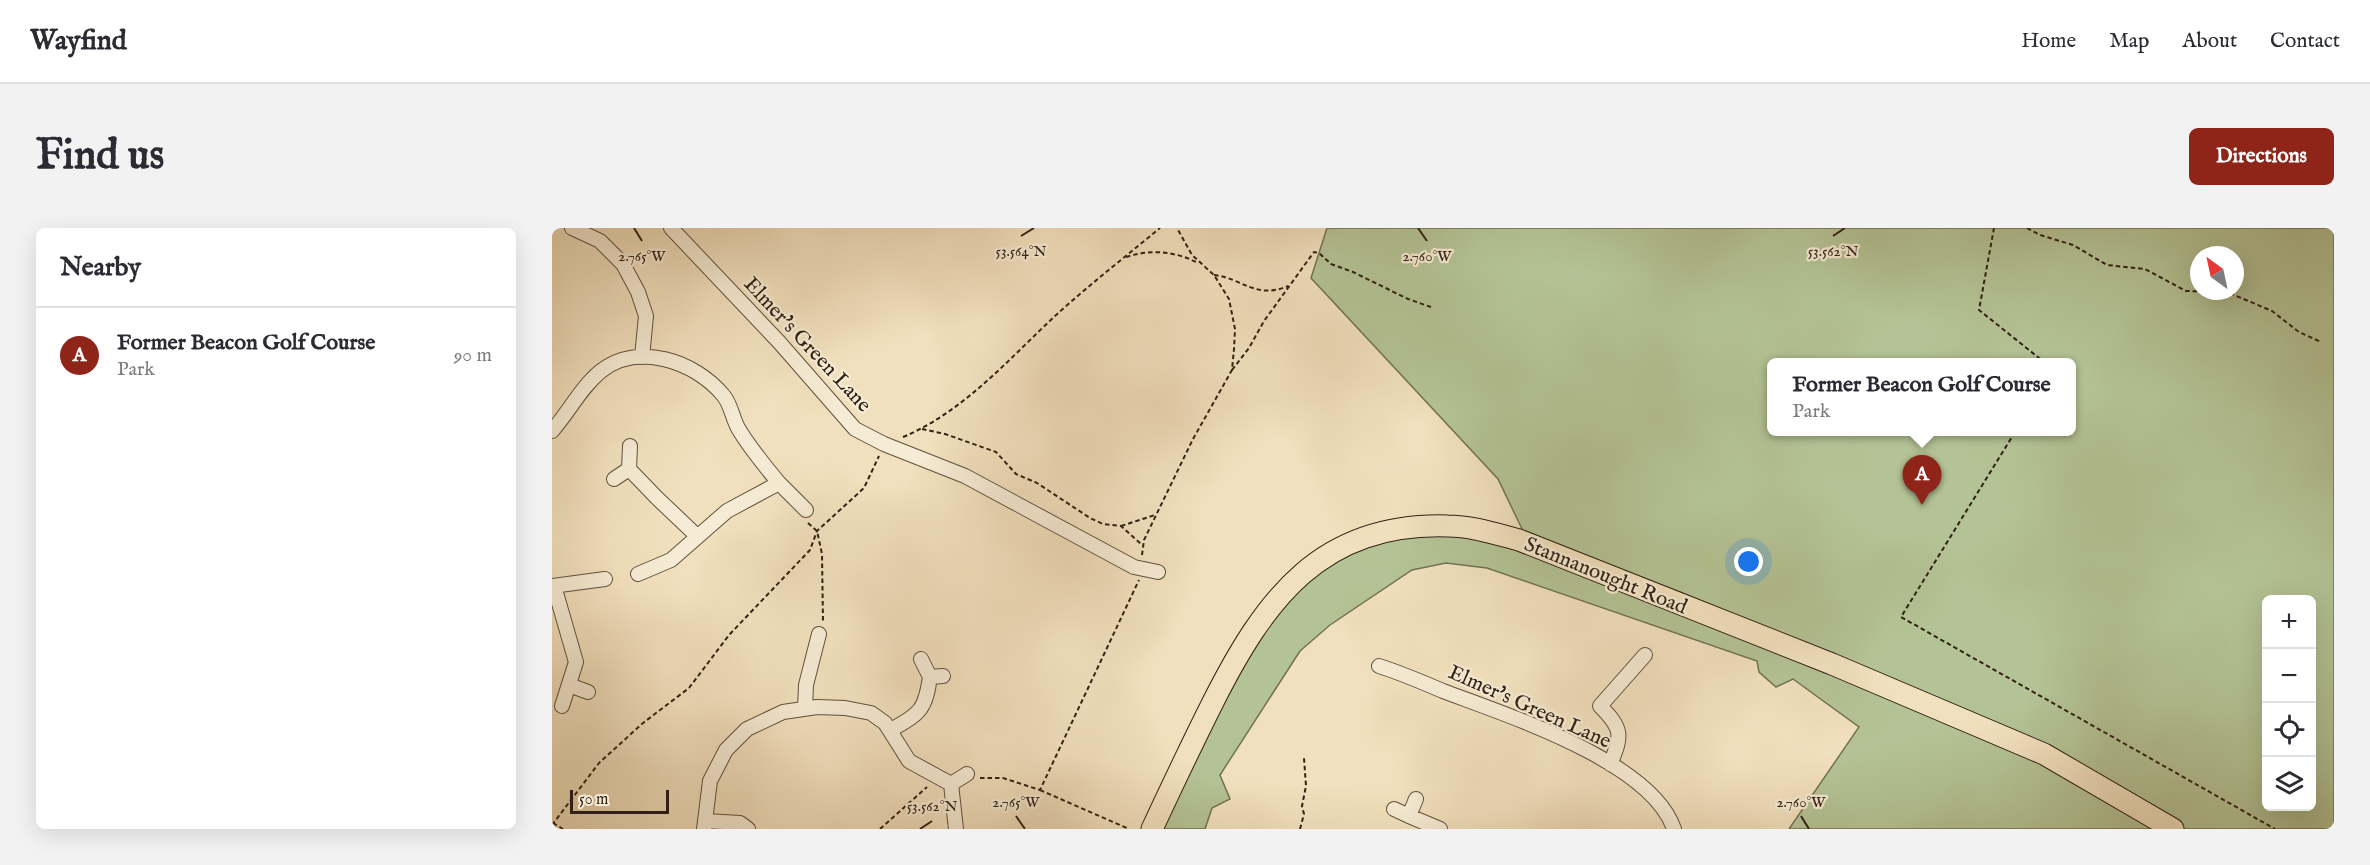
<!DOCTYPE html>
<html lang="en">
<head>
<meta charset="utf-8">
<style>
  :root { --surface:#fff; --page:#f2f2f3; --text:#2b2b33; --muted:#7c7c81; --line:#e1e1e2; --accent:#8f2418 }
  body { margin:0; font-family:"IM FELL English",serif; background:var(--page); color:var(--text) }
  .controls { position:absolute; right:18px; bottom:18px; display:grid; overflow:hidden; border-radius:9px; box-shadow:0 6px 24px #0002 }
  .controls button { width:54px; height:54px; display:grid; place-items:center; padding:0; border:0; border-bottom:2px solid var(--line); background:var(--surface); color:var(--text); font:30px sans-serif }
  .compass { position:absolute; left:1638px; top:18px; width:54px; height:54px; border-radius:50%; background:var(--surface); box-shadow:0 6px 24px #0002; rotate:327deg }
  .scale { position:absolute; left:18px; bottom:15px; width:99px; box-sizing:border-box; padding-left:6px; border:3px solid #302114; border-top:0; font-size:16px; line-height:21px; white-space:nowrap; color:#302114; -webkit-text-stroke:4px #f6ebd4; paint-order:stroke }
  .you { position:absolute; left:1197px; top:334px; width:21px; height:21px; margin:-15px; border:4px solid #fff; border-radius:50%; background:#1a73e8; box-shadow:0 0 0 9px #1a73e833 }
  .badge { display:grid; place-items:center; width:39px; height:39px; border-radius:50%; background:var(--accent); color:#fff; font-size:20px; font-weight:700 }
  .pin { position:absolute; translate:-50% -50px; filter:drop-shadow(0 2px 3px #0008) }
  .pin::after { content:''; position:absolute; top:32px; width:21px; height:18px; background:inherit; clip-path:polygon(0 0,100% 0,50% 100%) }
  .popup { position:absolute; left:1215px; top:130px; width:309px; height:78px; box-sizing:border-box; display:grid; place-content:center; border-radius:9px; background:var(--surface); filter:drop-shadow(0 2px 4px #0005); font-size:20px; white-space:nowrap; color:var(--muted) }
  .popup b { font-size:22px; color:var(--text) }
  .popup::after { content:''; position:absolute; left:50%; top:100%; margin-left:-12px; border:12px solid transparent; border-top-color:var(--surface) }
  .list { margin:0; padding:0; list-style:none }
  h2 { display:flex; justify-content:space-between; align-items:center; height:78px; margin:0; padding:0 24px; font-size:26px }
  h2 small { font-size:20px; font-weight:400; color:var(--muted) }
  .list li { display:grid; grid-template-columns:39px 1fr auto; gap:18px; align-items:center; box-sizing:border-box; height:96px; padding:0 24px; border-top:2px solid var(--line) }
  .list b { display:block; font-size:22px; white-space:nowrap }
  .list p { margin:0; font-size:20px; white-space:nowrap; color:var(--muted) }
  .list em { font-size:20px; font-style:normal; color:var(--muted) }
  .icon { flex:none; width:33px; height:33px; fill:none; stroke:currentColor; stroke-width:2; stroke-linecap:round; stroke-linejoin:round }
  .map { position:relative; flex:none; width:1782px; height:601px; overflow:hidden; border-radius:9px }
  header { display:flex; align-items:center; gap:36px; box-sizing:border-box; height:84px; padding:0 30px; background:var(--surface); border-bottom:2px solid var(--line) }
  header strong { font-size:28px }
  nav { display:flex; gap:33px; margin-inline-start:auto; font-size:21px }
  .intro { display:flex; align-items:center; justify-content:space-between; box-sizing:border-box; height:144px; padding:0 36px }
  h1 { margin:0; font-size:42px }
  .button { padding:15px 27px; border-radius:9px; background:var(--accent); color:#fff; font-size:21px; font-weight:700 }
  main { display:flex; gap:36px; padding:0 36px }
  aside { flex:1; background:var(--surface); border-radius:9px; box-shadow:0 6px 24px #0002 }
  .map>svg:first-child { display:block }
  .green { fill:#b4c395; stroke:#727254; stroke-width:1.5; fill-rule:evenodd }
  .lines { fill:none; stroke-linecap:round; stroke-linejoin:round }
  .minor-casing { stroke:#60513e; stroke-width:16 }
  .primary-casing { stroke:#302114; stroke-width:23 }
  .path { stroke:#302114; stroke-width:2; stroke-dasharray:4.5 3; stroke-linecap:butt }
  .minor { stroke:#f6ebd4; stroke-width:14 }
  .primary { stroke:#f1e0bd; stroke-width:21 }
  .ticks { fill:none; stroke:#302114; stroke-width:2 }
  .labels { text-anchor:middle; stroke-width:4.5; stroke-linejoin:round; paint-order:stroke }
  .street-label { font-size:21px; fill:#302114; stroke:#f6ebd4 }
  .ticks-label { font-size:15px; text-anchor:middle; fill:#302114; stroke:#f6ebd4; stroke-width:4.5; stroke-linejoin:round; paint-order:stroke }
</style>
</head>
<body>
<header>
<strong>Wayfind</strong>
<nav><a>Home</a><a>Map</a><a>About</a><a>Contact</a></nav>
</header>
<div class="intro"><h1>Find us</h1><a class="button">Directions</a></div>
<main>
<aside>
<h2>Nearby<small></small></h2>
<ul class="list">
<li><span class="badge">A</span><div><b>Former Beacon Golf Course</b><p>Park</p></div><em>90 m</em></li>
</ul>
</aside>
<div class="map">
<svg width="1782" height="601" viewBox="0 0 1782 601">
  <rect width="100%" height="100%" fill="#f1e0bd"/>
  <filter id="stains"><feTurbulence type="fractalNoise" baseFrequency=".00333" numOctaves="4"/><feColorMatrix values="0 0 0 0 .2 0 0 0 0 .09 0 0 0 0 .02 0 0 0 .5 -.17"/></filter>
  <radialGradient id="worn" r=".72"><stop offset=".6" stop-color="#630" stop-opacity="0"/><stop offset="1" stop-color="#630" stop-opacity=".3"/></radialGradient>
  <path class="green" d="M775,0H1782V601H1237L1307,499L1241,451L1224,459L1207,444L1205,433L935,340L894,335L860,342L778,397L748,423L668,547L678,571L660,580L653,601H610L694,425L757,347L823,309L900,300L1317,442L1128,364L971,303L946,251L759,50ZM1647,27H1683V63H1647ZM1220,134H1520V204H1220ZM1714,371H1760V578H1714Z"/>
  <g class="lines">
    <g class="minor-casing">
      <path id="minor" d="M20,0L48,13L71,36L86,64L94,88L90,129
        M119,0L227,114L303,201L332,216L413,248L582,339L606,344
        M0,203C17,184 29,159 49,143C86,114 143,133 171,167C179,176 180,189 186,200C197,219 212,237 227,255
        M77,241L105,270L145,308
        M62,251L77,241L78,218
        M86,346L119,332L175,283L227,255L254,282
        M0,358L53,351
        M2,358L24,434L10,478
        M369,431L378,449L391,448
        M827,438C849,445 870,454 891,463C954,487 1099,533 1122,601
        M17,457L36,464
        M253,480L254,457L267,406
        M339,502C368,485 373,483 378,449
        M1058,536C1071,507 1070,500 1048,478L1093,427
        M399,556L415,546
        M842,581L857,588L864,571
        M857,588L888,601
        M154,593L188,595L196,601
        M152,601L158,553L174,522L195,501L231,484L265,479L293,480L319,485L333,495L357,533L399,556L404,601"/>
    </g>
    <g class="primary-casing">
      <path id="primary" d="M600,601C620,558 640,516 661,474C713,371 769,294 896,298C920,298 944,306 967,312L1280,436L1492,526L1621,601"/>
    </g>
    <path class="path" d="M1442,0L1427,82L1492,134
      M1475,0L1488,7L1521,17L1555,37L1593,41L1634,63L1675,64L1720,83L1747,104L1769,114
      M574,29C598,21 623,23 646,35
      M662,47C690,50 704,72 736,58
      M680,142L697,120L712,93L762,24L767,25L779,36L801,44L856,71L879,79
      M370,201L393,206L444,224L464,246L485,255L538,290L551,296L569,298L590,317
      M1463,204L1349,389L1723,601
      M351,209C411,184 456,132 503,88C537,57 573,29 608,0
      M256,295L265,303L270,326L271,395
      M569,298L603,287
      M590,327L592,312L641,211L680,142L682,121L683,101L677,71L662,47L640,27L625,0
      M428,550H451L488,562L587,352
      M488,562L577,601
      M1,595L11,601
      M0,597L47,535L91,495L137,460L177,407L258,322L265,303L312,260L327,228
      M328,601L375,559
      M748,601L752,586L750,578L754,558L752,530"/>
    <use href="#minor" class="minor"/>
    <use href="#primary" class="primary"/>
  </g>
  <path class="ticks" d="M82,0L90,13M866,0L875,13M469,8L482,0M1281,8L1293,0M464,588L473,601M1249,588L1257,601M368,601L380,593"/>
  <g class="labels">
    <g class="street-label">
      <text transform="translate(256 116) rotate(47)" y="7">Elmer's Green Lane</text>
      <text transform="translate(1054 347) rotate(22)" y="7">Stannanought Road</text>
      <text transform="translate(978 478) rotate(24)" y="7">Elmer's Green Lane</text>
    </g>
  </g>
  <g class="ticks-label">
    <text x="469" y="28">53.564°N</text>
    <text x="1281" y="28">53.562°N</text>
    <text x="90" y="33">2.765°W</text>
    <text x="875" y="33">2.760°W</text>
    <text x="464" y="579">2.765°W</text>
    <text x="1249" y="579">2.760°W</text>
    <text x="380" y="583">53.562°N</text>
  </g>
  <rect width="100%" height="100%" filter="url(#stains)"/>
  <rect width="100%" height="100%" fill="url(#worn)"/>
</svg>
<div class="controls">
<button>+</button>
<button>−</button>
<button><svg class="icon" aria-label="locate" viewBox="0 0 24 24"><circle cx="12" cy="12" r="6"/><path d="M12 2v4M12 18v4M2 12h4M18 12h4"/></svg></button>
<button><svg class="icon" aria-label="layers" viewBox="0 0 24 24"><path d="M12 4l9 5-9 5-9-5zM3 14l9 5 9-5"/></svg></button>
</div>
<svg class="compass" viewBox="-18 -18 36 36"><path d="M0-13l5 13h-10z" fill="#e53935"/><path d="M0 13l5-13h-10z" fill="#7c7c81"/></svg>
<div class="scale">50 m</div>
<div class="you"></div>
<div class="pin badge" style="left:1370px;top:277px">A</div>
<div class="popup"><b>Former Beacon Golf Course</b>Park</div>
</div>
</main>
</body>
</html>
